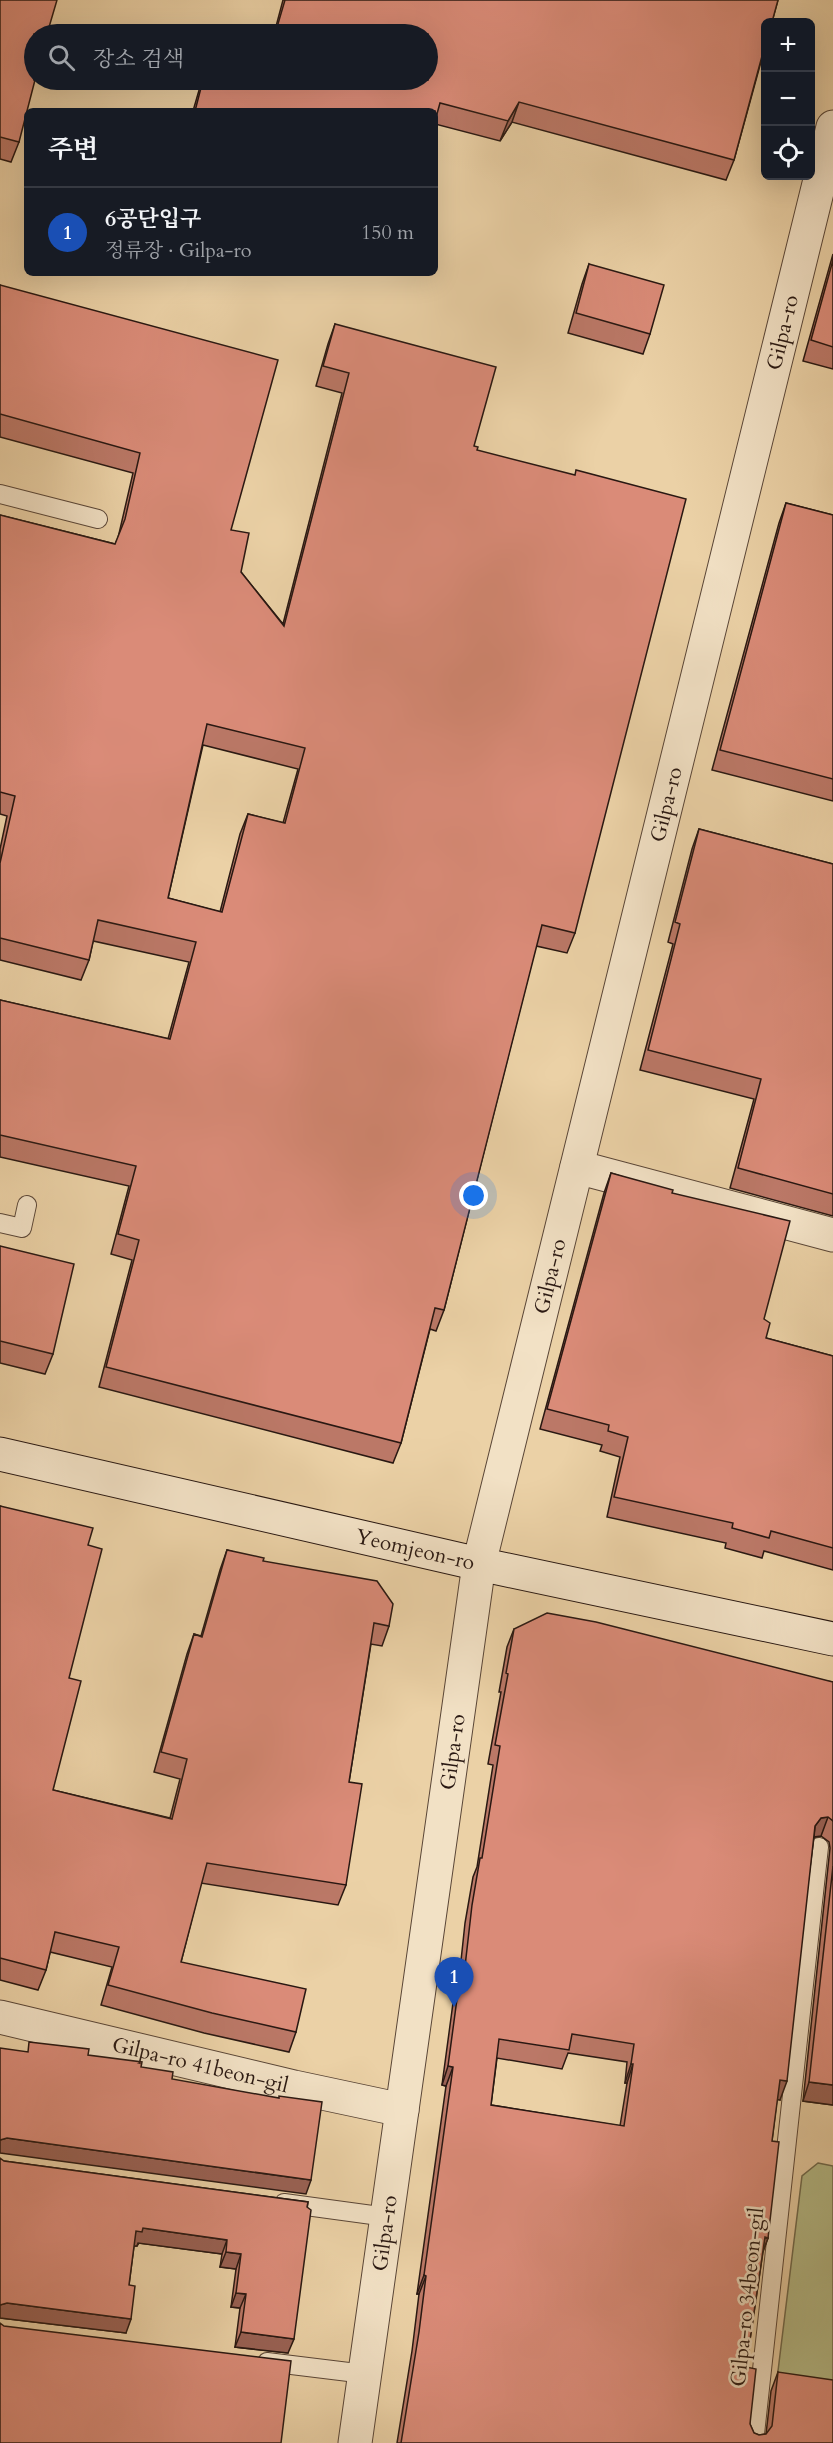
<!DOCTYPE html>
<html lang="ko">
<head>
<meta charset="utf-8">
<style>
  :root { --surface:#171b24; --page:#20242c; --text:#f1f3f6; --muted:#9ea1a6; --line:#363941; --accent:#8c9099 }
  body { margin:0; font-family:Cardo,"Noto Serif KR",serif; background:var(--page); color:var(--text) }
  .controls { position:absolute; right:18px; top:18px; display:grid; overflow:hidden; border-radius:9px; box-shadow:0 6px 24px #0002 }
  .controls button { width:54px; height:54px; display:grid; place-items:center; padding:0; border:0; border-bottom:2px solid var(--line); background:var(--surface); color:var(--text); font:30px sans-serif }
  .you { position:absolute; left:474px; top:1196px; width:21px; height:21px; margin:-15px; border:4px solid #fff; border-radius:50%; background:#1a73e8; box-shadow:0 0 0 9px #1a73e833 }
  .badge { display:grid; place-items:center; width:39px; height:39px; border-radius:50%; background:var(--accent); color:#fff; font-size:20px; font-weight:700 }
  .pin { position:absolute; translate:-50% -50px; filter:drop-shadow(0 2px 3px #0008) }
  .pin::after { content:''; position:absolute; top:32px; width:21px; height:18px; background:inherit; clip-path:polygon(0 0,100% 0,50% 100%) }
  .list { margin:0; padding:0; list-style:none }
  h2 { display:flex; justify-content:space-between; align-items:center; height:78px; margin:0; padding:0 24px; font-size:26px }
  h2 small { font-size:20px; font-weight:400; color:var(--muted) }
  .list li { display:grid; grid-template-columns:39px 1fr auto; gap:18px; align-items:center; box-sizing:border-box; height:90px; padding:0 24px; border-top:2px solid var(--line) }
  .list b { display:block; font-size:22px; white-space:nowrap }
  .list p { margin:0; font-size:20px; white-space:nowrap; color:var(--muted) }
  .list em { font-size:20px; font-style:normal; color:var(--muted) }
  .icon { flex:none; width:33px; height:33px; fill:none; stroke:currentColor; stroke-width:2; stroke-linecap:round; stroke-linejoin:round }
  .map { position:relative; flex:none; width:833px; height:2443px; overflow:hidden }
  .search { position:absolute; background:var(--surface); box-shadow:0 6px 24px #0002; left:24px; top:24px; width:414px; height:66px; display:flex; align-items:center; gap:15px; box-sizing:border-box; padding:0 21px; border-radius:33px; color:var(--muted); font-size:22px }
  .panel { position:absolute; background:var(--surface); box-shadow:0 6px 24px #0002; left:24px; top:108px; width:414px; height:168px; border-radius:9px }
  .map>svg:first-child { display:block }
  .green { fill:#b5bc88; stroke:#6f6a4d; stroke-width:1.5 }
  .lines { fill:none; stroke-linecap:round; stroke-linejoin:round }
  .lane-casing { stroke:#5a4637; stroke-width:20 }
  .street-casing { stroke:#5a4637; stroke-width:35 }
  .secondary-casing { stroke:#291812; stroke-width:35 }
  .lane { stroke:#f2e1c5; stroke-width:18 }
  .street { stroke:#f2e1c5; stroke-width:33 }
  .secondary { stroke:#f2e1c5; stroke-width:33 }
  .wall { fill:#bb7867; stroke:#291812; stroke-width:1.5; fill-rule:evenodd }
  .shaded-wall { fill:#996154; stroke:#291812; stroke-width:1.5 }
  .building { fill:#da8b78; stroke:#291812; stroke-width:1.5; fill-rule:evenodd }
  .labels { text-anchor:middle; stroke-width:5; stroke-linejoin:round; paint-order:stroke }
  .street-label { font-size:21px; fill:#291812; stroke:#f2e1c5 }
</style>
</head>
<body>
<div class="map">
<svg width="833" height="2443" viewBox="0 0 833 2443">
  <rect width="100%" height="100%" fill="#ebd1a6"/>
  <filter id="stains"><feTurbulence type="fractalNoise" baseFrequency=".00333" numOctaves="4"/><feColorMatrix values="0 0 0 0 .2 0 0 0 0 .09 0 0 0 0 .02 0 0 0 .5 -.17"/></filter>
  <radialGradient id="worn" r=".72"><stop offset=".6" stop-color="#630" stop-opacity="0"/><stop offset="1" stop-color="#630" stop-opacity=".3"/></radialGradient>
  <path class="green" d="M818,2163L833,2166V2388L777,2379L802,2176Z"/>
  <g class="lines">
    <g class="lane-casing">
      <path id="lane" d="M0,494L98,519
        M0,1223L22,1228L27,1205
        M284,2203L387,2217
        M267,2362L365,2374
        M754,2443L819,1847"/>
    </g>
    <g class="street-casing">
      <g id="street">
        <path d="M577,1167L833,1235"/>
        <path id="s1" d="M0,2017L294,2087L402,2110"/>
        <path id="s2" d="M355,2443L479,1564L833,127"/>
      </g>
    </g>
    <g class="secondary-casing">
      <g id="secondary">
        <path id="s3" d="M0,1454L479,1564L833,1639"/>
      </g>
    </g>
    <use href="#lane" class="lane"/>
    <use href="#street" class="street"/>
    <use href="#secondary" class="secondary"/>
  </g>
  <path class="wall" d="M0,0L19,142L11,162L0,159Z
    M283,0H778L734,160L726,180L512,122L500,141L435,124V111H193L202,80H428V34H274Z
    M833,254V369L803,361Z
    M589,264L650,334L643,354L568,333L582,284Z
    M0,285L231,530L241,572L283,624L342,393L316,386L328,344L335,324L474,446L477,450L575,933L567,953L536,946L444,1310L436,1331L430,1329L401,1443L393,1463L99,1387L132,1260L111,1254L129,1186L0,1157V1000L168,1039L189,962L93,941L89,960L81,980L0,960V849L7,816L0,814V515L115,544L118,538L133,473L0,437ZM203,745L298,769L283,823L248,814L240,834L220,912L168,898Z
    M786,503L833,515V801L712,770L779,523Z
    M699,829L833,864V1216L730,1188L754,1099L640,1070L673,944L668,942L692,849Z
    M611,1173L672,1193L764,1319L766,1338L833,1356V1570L764,1551L762,1558L725,1548L726,1543L607,1517L620,1457L600,1451L602,1445L540,1429L604,1193Z
    M0,1246L53,1354L45,1374L0,1363Z
    M0,1506L88,1545L53,1790L170,1818L180,1779L154,1772L187,1654L194,1634L201,1636L220,1570L227,1550L263,1561L389,1626L382,1646L371,1644L349,1782L346,1885L338,1905L201,1883L181,1962L296,2032L289,2052L204,2033L101,2005L112,1967L50,1952L46,1970L38,1990L0,1980Z
    M514,1629L833,1682V2105L803,2101L830,1848L829,1842L821,1836L814,1837L780,2100L777,2099L772,2141L768,2238L763,2252L746,2367L750,2424L754,2433L759,2435L766,2434L771,2391L778,2372L833,2443H397L412,2351L419,2294H417L446,2086L442,2085L453,2003L458,1989L465,1923L473,1877L477,1867L493,1765L488,1764L501,1692H499L507,1647ZM568,2053L627,2062L625,2083H627L620,2126L491,2105L497,2058L562,2069Z
    M4,2161L308,2202L288,2353L235,2347L240,2308L231,2307L236,2269L220,2267L222,2254L139,2243L137,2246H134L129,2285L126,2333L1,2318Z"/>
  <path class="shaded-wall" d="M519,102L512,122L500,141L508,121Z
    M828,1817L821,1836L814,1837L815,1826L821,1818Z
    M631,2064H633L627,2083H625Z
    M448,2066L453,2067L446,2086L442,2085Z
    M780,2080L787,2081L780,2100L773,2099Z
    M809,2082L833,2085V2105L803,2101Z
    M7,2138L311,2180L306,2194L0,2153V2140Z
    M143,2228L227,2240L222,2254L138,2243L137,2246H131L136,2231Z
    M765,2237L768,2238L761,2256Z
    M226,2252L241,2254L236,2269L220,2267Z
    M424,2275L426,2276L419,2294H417Z
    M236,2293L246,2294L240,2308L231,2307Z
    M7,2303L131,2319L126,2333L0,2318V2305Z
    M241,2332L294,2339L288,2353L235,2347Z"/>
  <path class="building" d="M0,0H57L47,34H34V80H35L19,142L0,137Z
    M285,0H778L772,22H765V45L734,160L519,102L508,121L440,103L435,121V111H195L203,80H428V34H275Z
    M833,260V347L811,340Z
    M589,264L664,285L650,334L576,313Z
    M0,285L278,360L231,530L249,533L241,572L284,626L349,373L323,366L335,324L496,367L474,446L478,447L477,450L575,475L576,470L686,499L575,933L542,925L444,1310L435,1308L401,1443L106,1367L139,1240L118,1234L136,1166L0,1135V1000L170,1039L196,942L98,920L89,960L0,938V863L15,796L0,792V515L115,544L125,519L140,453L0,414ZM207,724L305,748L285,823L248,814L222,912L168,898Z
    M786,503L833,515V779L720,750Z
    M699,829L833,864V1194L738,1168L761,1079L648,1050L680,924L675,922Z
    M611,1173L673,1190L672,1193L790,1221L764,1319L770,1323L766,1338L833,1356V1548L771,1531L769,1538L732,1528L733,1523L614,1497L628,1437L608,1431L609,1425L547,1409Z
    M0,1246L74,1264L53,1354L0,1341Z
    M0,1506L93,1528L88,1545L102,1549L69,1678L81,1681L53,1790L172,1819L187,1759L161,1752L194,1634L202,1637L227,1550L264,1558L263,1561L377,1581L393,1604L389,1626L374,1623L349,1782L362,1784L346,1885L207,1863L181,1962L306,1989L296,2032L212,2013L108,1985L119,1947L55,1932L46,1970L0,1958Z
    M547,1613L596,1622L833,1682V1821L828,1817L821,1818L815,1826L787,2081L780,2080L772,2141L779,2142L768,2238L765,2237L746,2367L756,2369L750,2424L754,2433L759,2435L766,2434L772,2426L778,2372L833,2380V2443H401L419,2332L426,2276L424,2275L453,2067L448,2066L459,1984H463L472,1905L480,1858H482L500,1746L495,1745L508,1674L506,1673L514,1629ZM572,2034L634,2044L631,2064H633L624,2126L491,2105L499,2039L569,2050Z
    M833,1866V2085L809,2082Z
    M29,2042L89,2049L88,2055L142,2062L141,2067L173,2072L172,2079L279,2098V2096L322,2102L311,2180L7,2138L0,2140V2048L28,2052Z
    M0,2158L4,2161L308,2202L307,2207L311,2210L294,2339L241,2332L246,2294L236,2293L241,2254L226,2252L227,2240L143,2228L142,2232L136,2231L129,2285L135,2286L131,2319L7,2303L0,2305Z
    M0,2323L4,2326L291,2361L281,2443H0Z"/>
  <g class="labels">
    <g class="street-label">
      <text dy="7" stroke="none"><textPath href="#s2" startOffset="2156">Gilpa-ro</textPath></text>
      <text dy="7" stroke="none"><textPath href="#s2" startOffset="1670">Gilpa-ro</textPath></text>
      <text dy="7" stroke="none"><textPath href="#s2" startOffset="1184">Gilpa-ro</textPath></text>
      <text dy="7" stroke="none"><textPath href="#s3" startOffset="426">Yeomjeon-ro</textPath></text>
      <text dy="7" stroke="none"><textPath href="#s2" startOffset="698">Gilpa-ro</textPath></text>
      <text dy="7" stroke="none"><textPath href="#s1" startOffset="206">Gilpa-ro 41beon-gil</textPath></text>
      <text dy="7" stroke="none"><textPath href="#s2" startOffset="212">Gilpa-ro</textPath></text>
      <text transform="translate(747 2297) rotate(-84)" y="7">Gilpa-ro 34beon-gil</text>
    </g>
  </g>
  <rect width="100%" height="100%" filter="url(#stains)"/>
  <rect width="100%" height="100%" fill="url(#worn)"/>
</svg>
<div class="controls">
<button>+</button>
<button>−</button>
<button><svg class="icon" aria-label="locate" viewBox="0 0 24 24"><circle cx="12" cy="12" r="6"/><path d="M12 2v4M12 18v4M2 12h4M18 12h4"/></svg></button>
</div>
<div class="you"></div>
<div class="pin badge" style="left:454px;top:2007px;background:#1a4fb4">1</div>
<div class="search"><svg class="icon" aria-label="search" viewBox="0 0 24 24"><circle cx="10" cy="10" r="6"/><path d="M15 15l6 6"/></svg>장소 검색</div>
<section class="panel">
<h2>주변<small></small></h2>
<ul class="list">
<li><span class="badge" style="background:#1a4fb4">1</span><div><b>6공단입구</b><p>정류장 · Gilpa-ro</p></div><em>150 m</em></li>
</ul>
</section>
</div>
</body>
</html>
